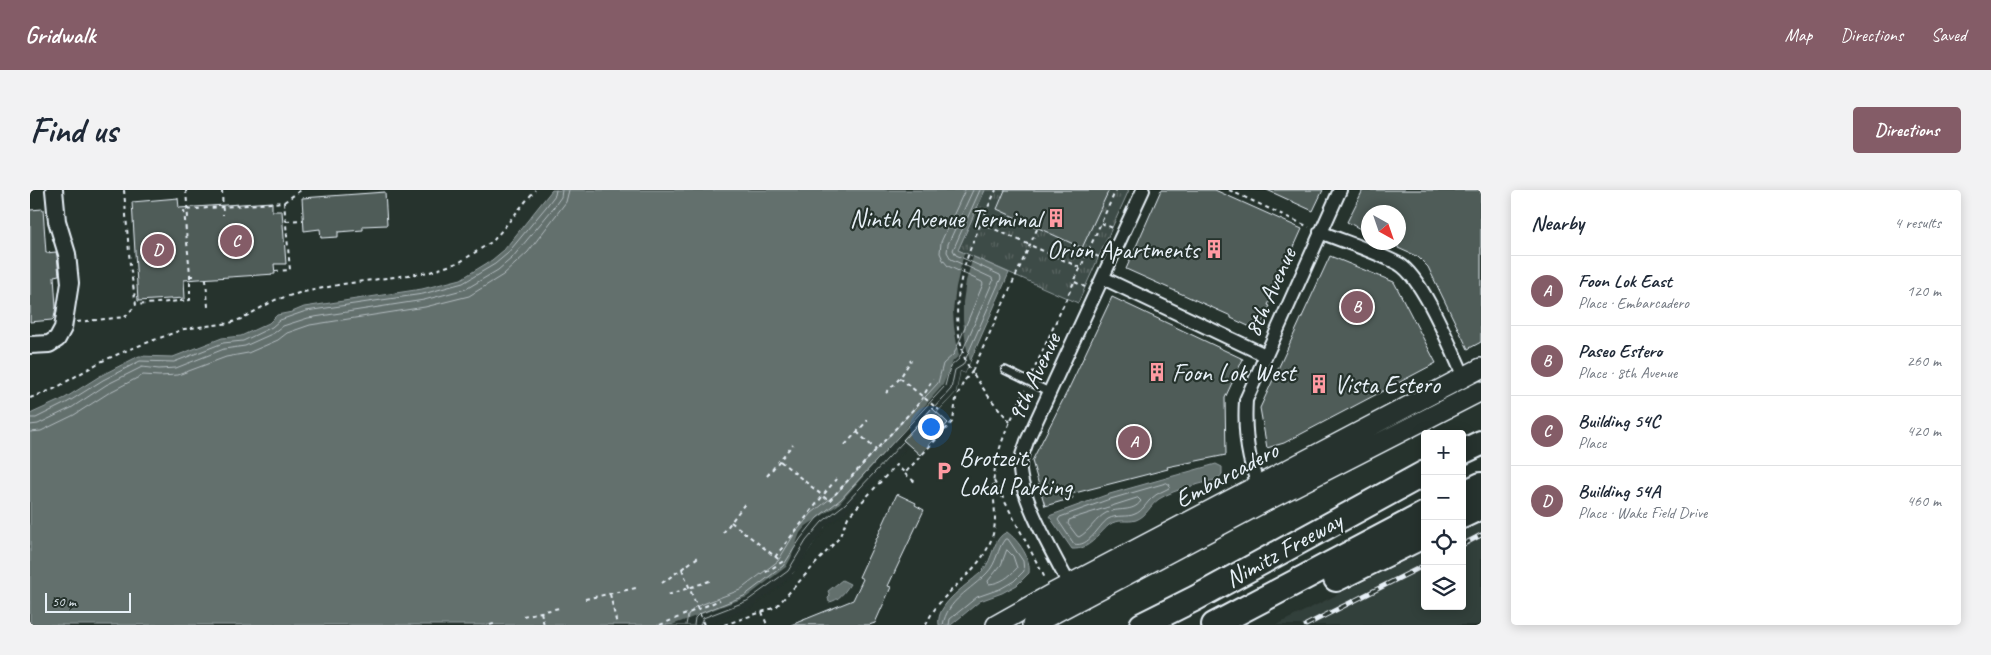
<!DOCTYPE html>
<html lang="en">
<head>
<meta charset="utf-8">
<style>
  :root { --surface:#fff; --page:#f2f2f3; --text:#1f2937; --muted:#747a83; --line:#e0e1e3; --accent:#845c67 }
  body { margin:0; font-family:Caveat,sans-serif; background:var(--page); color:var(--text) }
  .controls { position:absolute; right:15px; bottom:15px; display:grid; overflow:hidden; border-radius:5px; box-shadow:0 2px 12px #0003 }
  .controls button { width:45px; height:45px; display:grid; place-items:center; padding:0; border:0; border-bottom:1px solid var(--line); background:var(--surface); color:var(--text); font:25px sans-serif }
  .compass { position:absolute; left:1331px; top:15px; width:45px; height:45px; border-radius:50%; background:var(--surface); box-shadow:0 2px 12px #0003; rotate:140deg }
  .scale { position:absolute; left:15px; bottom:12px; width:86px; box-sizing:border-box; padding-left:5px; border:2px solid #e8f1f8; border-top:0; font-size:14px; line-height:18px; white-space:nowrap; color:#e8f1f8; -webkit-text-stroke:4px #26332d; paint-order:stroke }
  .you { position:absolute; left:900px; top:236px; width:18px; height:18px; margin:-12px; border:4px solid #fff; border-radius:50%; background:#1a73e8; box-shadow:0 0 0 8px #1a73e833 }
  .badge { display:grid; place-items:center; width:32px; height:32px; border-radius:50%; background:var(--accent); color:#fff; font-size:16px; font-weight:700 }
  .pin { position:absolute; translate:-50% -50%; border:2px solid #fff; box-shadow:0 1px 5px #0006 }
  .list { margin:0; padding:0; list-style:none }
  h2 { display:flex; justify-content:space-between; align-items:center; height:65px; margin:0; padding:0 20px; font-size:21px }
  h2 small { font-size:16px; font-weight:400; color:var(--muted) }
  .list li { display:grid; grid-template-columns:32px 1fr auto; gap:15px; align-items:center; box-sizing:border-box; height:70px; padding:0 20px; border-top:1px solid var(--line) }
  .list b { display:block; font-size:19px; white-space:nowrap }
  .list p { margin:0; font-size:16px; white-space:nowrap; color:var(--muted) }
  .list em { font-size:16px; font-style:normal; color:var(--muted) }
  .icon { flex:none; width:28px; height:28px; fill:none; stroke:currentColor; stroke-width:2; stroke-linecap:round; stroke-linejoin:round }
  .map { position:relative; flex:none; width:1451px; height:435px; overflow:hidden; border-radius:5px }
  header { display:flex; align-items:center; gap:30px; box-sizing:border-box; height:70px; padding:0 25px; background:var(--accent); color:#fff }
  header strong { font-size:24px }
  nav { display:flex; gap:28px; margin-inline-start:auto; font-size:18px }
  .intro { display:flex; align-items:center; justify-content:space-between; box-sizing:border-box; height:120px; padding:0 30px }
  h1 { margin:0; font-size:35px }
  .button { padding:12px 22px; border-radius:5px; background:var(--accent); color:#fff; font-size:18px; font-weight:700 }
  main { display:flex; gap:30px; padding:0 30px }
  aside { flex:1; background:var(--surface); border-radius:5px; box-shadow:0 2px 12px #0003 }
  .map>svg:first-child { display:block }
  .built { fill:#333f3a }
  .park { fill:url(#park-tufts); stroke:#939ea0 }
  .water { fill:#636f6d; stroke:#98a3a5 }
  .pier { fill:#26332d }
  .lines { fill:none; stroke-linecap:round; stroke-linejoin:round }
  .shore { stroke:#b3bdc0; stroke-width:1 }
  .building { fill:#505c59; stroke:#e8f1f8 }
  .service-casing { stroke:#e8f1f8; stroke-width:10 }
  .minor-casing { stroke:#e8f1f8; stroke-width:16 }
  .tertiary-casing { stroke:#e8f1f8; stroke-width:20 }
  .secondary-casing { stroke:#e8f1f8; stroke-width:22 }
  .motorway-casing { stroke:#e8f1f8; stroke-width:28 }
  .path { stroke:#e8f1f8; stroke-width:2; stroke-dasharray:4 4; stroke-linecap:butt }
  .service { stroke:#26332d; stroke-width:6 }
  .minor { stroke:#26332d; stroke-width:12 }
  .tertiary { stroke:#26332d; stroke-width:16 }
  .secondary { stroke:#26332d; stroke-width:19 }
  .motorway { stroke:#26332d; stroke-width:24 }
  .rail-casing { stroke:#e8f1f8; stroke-width:5 }
  .rail { stroke:#26332d; stroke-width:3; stroke-dasharray:9; stroke-linecap:butt }
  .labels { text-anchor:middle; stroke-width:4.5; stroke-linejoin:round; paint-order:stroke }
  .poi-label { font-size:25px; fill:#e8f1f8; stroke:#26332d; text-anchor:start }
  .street-label { font-size:25px; fill:#e8f1f8; stroke:#26332d }
</style>
</head>
<body>
<header>
<strong>Gridwalk</strong>
<nav><a>Map</a><a>Directions</a><a>Saved</a></nav>
</header>
<div class="intro"><h1>Find us</h1><a class="button">Directions</a></div>
<main>
<div class="map">
<svg width="1451" height="435" viewBox="0 0 1451 435">
  <defs>
    <pattern id="park-tufts" width="24" height="20" patternUnits="userSpaceOnUse" patternTransform="scale(1.25)"><rect width="24" height="20" fill="#3e4b47"/><path d="M3 7l-1-3M5 7V3M7 7l1-3M15 17l-1-3M17 17v-4M19 17l1-3" fill="none" stroke="#5a6562"/></pattern>
  </defs>
  <rect width="100%" height="100%" fill="#26332d"/>
  <filter id="ink" filterUnits="userSpaceOnUse"><feTurbulence type="fractalNoise" baseFrequency=".02" numOctaves="2"/><feDisplacementMap in="SourceGraphic" scale="10" xChannelSelector="R" yChannelSelector="G"/><feConvolveMatrix kernelMatrix="1 2 1 2 8 2 1 2 1" color-interpolation-filters="sRGB"/></filter>
  <g filter="url(#ink)">
    <path class="built" d="M1451,332V435H1246L1395,361V416H1432V342Z"/>
    <path class="park" d="M955,0H1099L1048,113L928,60Z"/>
    <path class="water" d="M522,0H955L928,60L979,83L935,183L930,181L926,202L818,318L796,335L762,384L669,435H0V224L35,208L70,186L109,166L143,167L192,148L211,146L239,133L247,125L262,122L274,117L392,99L431,89L462,70L474,60Z
      M1186,274L1192,277V284L1188,289C1168,295 1147,298 1129,309C1120,315 1117,326 1106,330C1097,333 1088,328 1079,335C1067,345 1060,360 1042,359L1019,326L1076,305Z
      M977,342C989,351 1001,368 999,383L987,395L972,403L950,411L921,435H909C905,413 940,394 953,380C963,370 963,347 977,342Z
      M812,390L820,394C815,402 808,411 799,412L798,408L800,406L798,401Z"/>
    <path class="pier" d="M934,63L943,67L936,91L933,112V130L936,155L940,172L935,183L930,181L926,202L907,222L902,218L873,250L879,255L815,323L794,338L795,340L782,356L768,378L762,384L763,386L721,418L676,435H642L717,407L756,377L761,368L770,343L776,336L808,315L913,195L923,171L929,166L924,137L923,121L926,97Z"/>
    <g class="lines">
      <path class="shore" d="M904,218L921,199L925,180L933,175L971,88L970,85L926,65L923,60L950,0
        M0,228H6L38,212L73,190L110,171L144,172L193,153L213,151L242,137L250,130L276,121L393,104L433,93L465,74L477,64L516,17L525,5L526,0
        M0,235L8,234L41,218L76,195L112,177L129,179L146,178L194,159L215,156L244,143L253,136L278,128L394,110L436,99L468,80L482,68L521,21L531,7L532,0
        M0,242L11,241L44,225L80,202L113,185L129,186L148,185L196,167L218,163L248,150L257,143L280,135L395,117L439,106L473,85L498,62L536,12L539,0
        M1137,293L1140,295L1139,298C1134,301 1127,303 1122,308C1116,313 1113,321 1105,324C1097,328 1087,324 1078,329C1068,336 1059,358 1044,354L1028,330L1030,327L1077,310Z
        M1108,308L1111,311C1103,323 1088,317 1076,323C1065,329 1060,341 1049,347L1047,346L1038,334L1039,330L1047,327Z
        M977,360L983,366L987,378C979,387 971,393 959,394L958,391L971,375Z
        M656,435L658,425L665,417L710,400L748,371L765,343L782,323L806,304L908,193L913,174L924,164L953,94L952,92L918,76L913,70L910,63L911,52L935,0
        M664,435L665,428L669,424L714,406L753,376L771,348L787,328L811,309L915,196L920,177L929,169L963,91L962,88L921,69L917,62L918,54L943,0
        M670,435L673,428L717,411L758,381L776,351L792,332L815,314L873,252
        M913,435C917,410 941,400 957,383C967,373 967,359 975,349H978L993,371L994,381L984,391L970,399L947,407L920,429L919,435"/>
    </g>
    <path class="building" d="M975,0H1079L1052,58L967,19Z
      M1131,0H1185L1272,39L1238,115L1240,116L1229,141L1201,128V126L1096,79Z
      M1237,0H1293L1283,21Z
      M1333,0H1451V152L1438,159L1398,77L1388,67L1368,58V22H1338V43L1317,32Z
      M355,2L357,35L333,36V40L308,42V47L291,48L290,39L274,41L272,8Z
      M148,8L149,18L242,12V21H252L256,74H244L245,84L154,90L155,108L108,111L102,12Z
      M13,19L16,63L26,62L27,66L29,85L24,86L26,117L24,128L22,130L0,132V20Z
      M1300,66L1364,92L1406,173L1254,253L1237,258L1230,218Z
      M1082,107L1213,169L1195,208L1196,265L1137,277L1138,279L1041,304L1043,308L1015,316L1002,271L1040,196Z
      M902,218L918,233L890,265L873,250Z
      M867,304L886,313L885,315L894,320L858,396L861,397L845,433L839,435H761L823,410L833,389L829,387Z"/>
    <g class="lines">
      <g class="service-casing">
        <path id="service" d="M975,180L1020,202"/>
      </g>
      <g class="minor-casing">
        <path id="minor" d="M1290,42C1315,52 1347,62 1369,74C1393,88 1422,161 1434,187
          M1073,88L1235,165
          M1232,302C1217,273 1214,242 1216,210L1310,0
          M1039,394C1025,367 987,303 990,273C991,266 995,258 997,251L1113,0"/>
      </g>
      <g class="tertiary-casing">
        <path id="tertiary" d="M0,155L19,154L27,149L33,138L35,125L40,93L37,64L27,31L24,0"/>
      </g>
      <g class="secondary-casing">
        <path id="secondary" d="M966,435L1023,403L1451,178
          M1002,435L1236,311L1451,201"/>
      </g>
      <g class="motorway-casing">
        <path id="motorway" d="M1432,262L1451,253
          M1432,304L1451,295
          M1432,326L1451,317
          M1306,389L1395,345
          M1112,435L1166,408L1395,283
          M1184,435L1395,324"/>
      </g>
      <path class="path" d="M94,0L100,75L106,115L160,110V84L154,20L254,12L260,80L245,81
        M156,0L158,28
        M192,0L193,25
        M1199,0L1279,37
        M254,12L271,0
        M256,31L273,30
        M951,33L1051,78
        M1071,33L1083,38
        M1058,62L1069,67
        M160,86H166
        M176,89L178,117
        M1045,92L1055,97
        M47,132L95,127L106,115
        M1002,184L1086,0
        M870,188L909,220
        M856,203L870,188L881,170
        M0,208L24,199L70,172L100,159L154,139L200,133L211,129L245,110L269,103L313,94L400,82L430,72L463,51L505,0
        M980,232L959,207L942,182L1008,37
        M827,242L846,260
        M815,255L838,230
        M750,271L799,311L890,212L903,189
        M875,284L885,292
        M737,286L763,254
        M964,291L1016,390
        M701,332L752,372L733,384
        M693,343L716,312
        M745,367L806,289
        M652,379L674,435
        M632,393L671,365
        M580,404L587,435
        M638,405L682,390
        M555,409L606,398
        M511,422L514,435
        M732,422L737,435
        M493,426L529,418
        M460,435L467,433
        M630,435L690,410
        M694,435L746,417L809,348L818,327L866,275L875,283L923,231L926,209L934,191L942,182C936,174 933,164 931,154C917,100 944,48 966,0
        M896,435C910,400 951,384 962,347C969,328 961,306 964,286C967,255 982,228 995,200"/>
      <use href="#service" class="service"/>
      <use href="#minor" class="minor"/>
      <use href="#tertiary" class="tertiary"/>
      <use href="#secondary" class="secondary"/>
      <use href="#motorway" class="motorway"/>
      <g class="rail-casing">
        <path id="rail" d="M1432,355L1451,345
          M1276,435L1395,375"/>
      </g>
      <use href="#rail" class="rail"/>
    </g>
  </g>
  <defs>
    <g id="building-bare" transform="scale(1.5)"><path d="M-4-6H4V6H1V3H-1V6H-4ZM-2.5-4.3h1.7v1.8h-1.7ZM.8-4.3h1.7v1.8H.8ZM-2.5-1h1.7V.8h-1.7ZM.8-1h1.7V.8H.8Z" fill="#ff9aa2" stroke="#26332d" stroke-width="2.5" paint-order="stroke"/></g>
    <g id="parking-bare" transform="scale(1.5)"><path d="M-3.5-5.5H1a3.5 3.5 0 0 1 0 7H-1V5.5H-3.5ZM-1-3.4V-.6H.8a1.4 1.4 0 0 0 0-2.8Z" fill="#ff9aa2" stroke="#26332d" stroke-width="2.5" paint-order="stroke"/></g>
  </defs>
  <g fill-rule="evenodd">
    <use href="#building-bare" x="1026" y="28"/>
    <use href="#building-bare" x="1184" y="59"/>
    <use href="#building-bare" x="1127" y="182"/>
    <use href="#building-bare" x="1289" y="194"/>
    <use href="#parking-bare" x="914" y="281"/>
  </g>
  <g class="labels">
    <g class="poi-label">
      <text x="1011" y="37" text-anchor="end">Ninth Avenue Terminal</text>
      <text x="1169" y="68" text-anchor="end">Orion Apartments</text>
      <text x="1142" y="191">Foon Lok West</text>
      <text x="1304" y="203">Vista Estero</text>
      <text x="929" y="276">Brotzeit<tspan x="929" dy="29">Lokal Parking</tspan></text>
    </g>
    <g class="street-label">
      <text transform="translate(1239 102) rotate(-66)" y="9">8th Avenue</text>
      <text transform="translate(1003 187) rotate(-65)" y="9">9th Avenue</text>
      <text transform="translate(1196 284) rotate(-28)" y="9">Embarcadero</text>
      <text transform="translate(1253 359) rotate(-29)" y="9">Nimitz Freeway</text>
    </g>
  </g>
</svg>
<div class="controls">
<button>+</button>
<button>−</button>
<button><svg class="icon" aria-label="locate" viewBox="0 0 24 24"><circle cx="12" cy="12" r="6"/><path d="M12 2v4M12 18v4M2 12h4M18 12h4"/></svg></button>
<button><svg class="icon" aria-label="layers" viewBox="0 0 24 24"><path d="M12 4l9 5-9 5-9-5zM3 14l9 5 9-5"/></svg></button>
</div>
<svg class="compass" viewBox="-18 -18 36 36"><path d="M0-13l5 13h-10z" fill="#e53935"/><path d="M0 13l5-13h-10z" fill="#747a83"/></svg>
<div class="scale">50 m</div>
<div class="you"></div>
<div class="pin badge" style="left:1104px;top:252px">A</div>
<div class="pin badge" style="left:1327px;top:117px">B</div>
<div class="pin badge" style="left:206px;top:51px">C</div>
<div class="pin badge" style="left:128px;top:60px">D</div>
</div>
<aside>
<h2>Nearby<small>4 results</small></h2>
<ul class="list">
<li><span class="badge">A</span><div><b>Foon Lok East</b><p>Place · Embarcadero</p></div><em>120 m</em></li>
<li><span class="badge">B</span><div><b>Paseo Estero</b><p>Place · 8th Avenue</p></div><em>260 m</em></li>
<li><span class="badge">C</span><div><b>Building 54C</b><p>Place</p></div><em>420 m</em></li>
<li><span class="badge">D</span><div><b>Building 54A</b><p>Place · Wake Field Drive</p></div><em>460 m</em></li>
</ul>
</aside>
</main>
</body>
</html>
